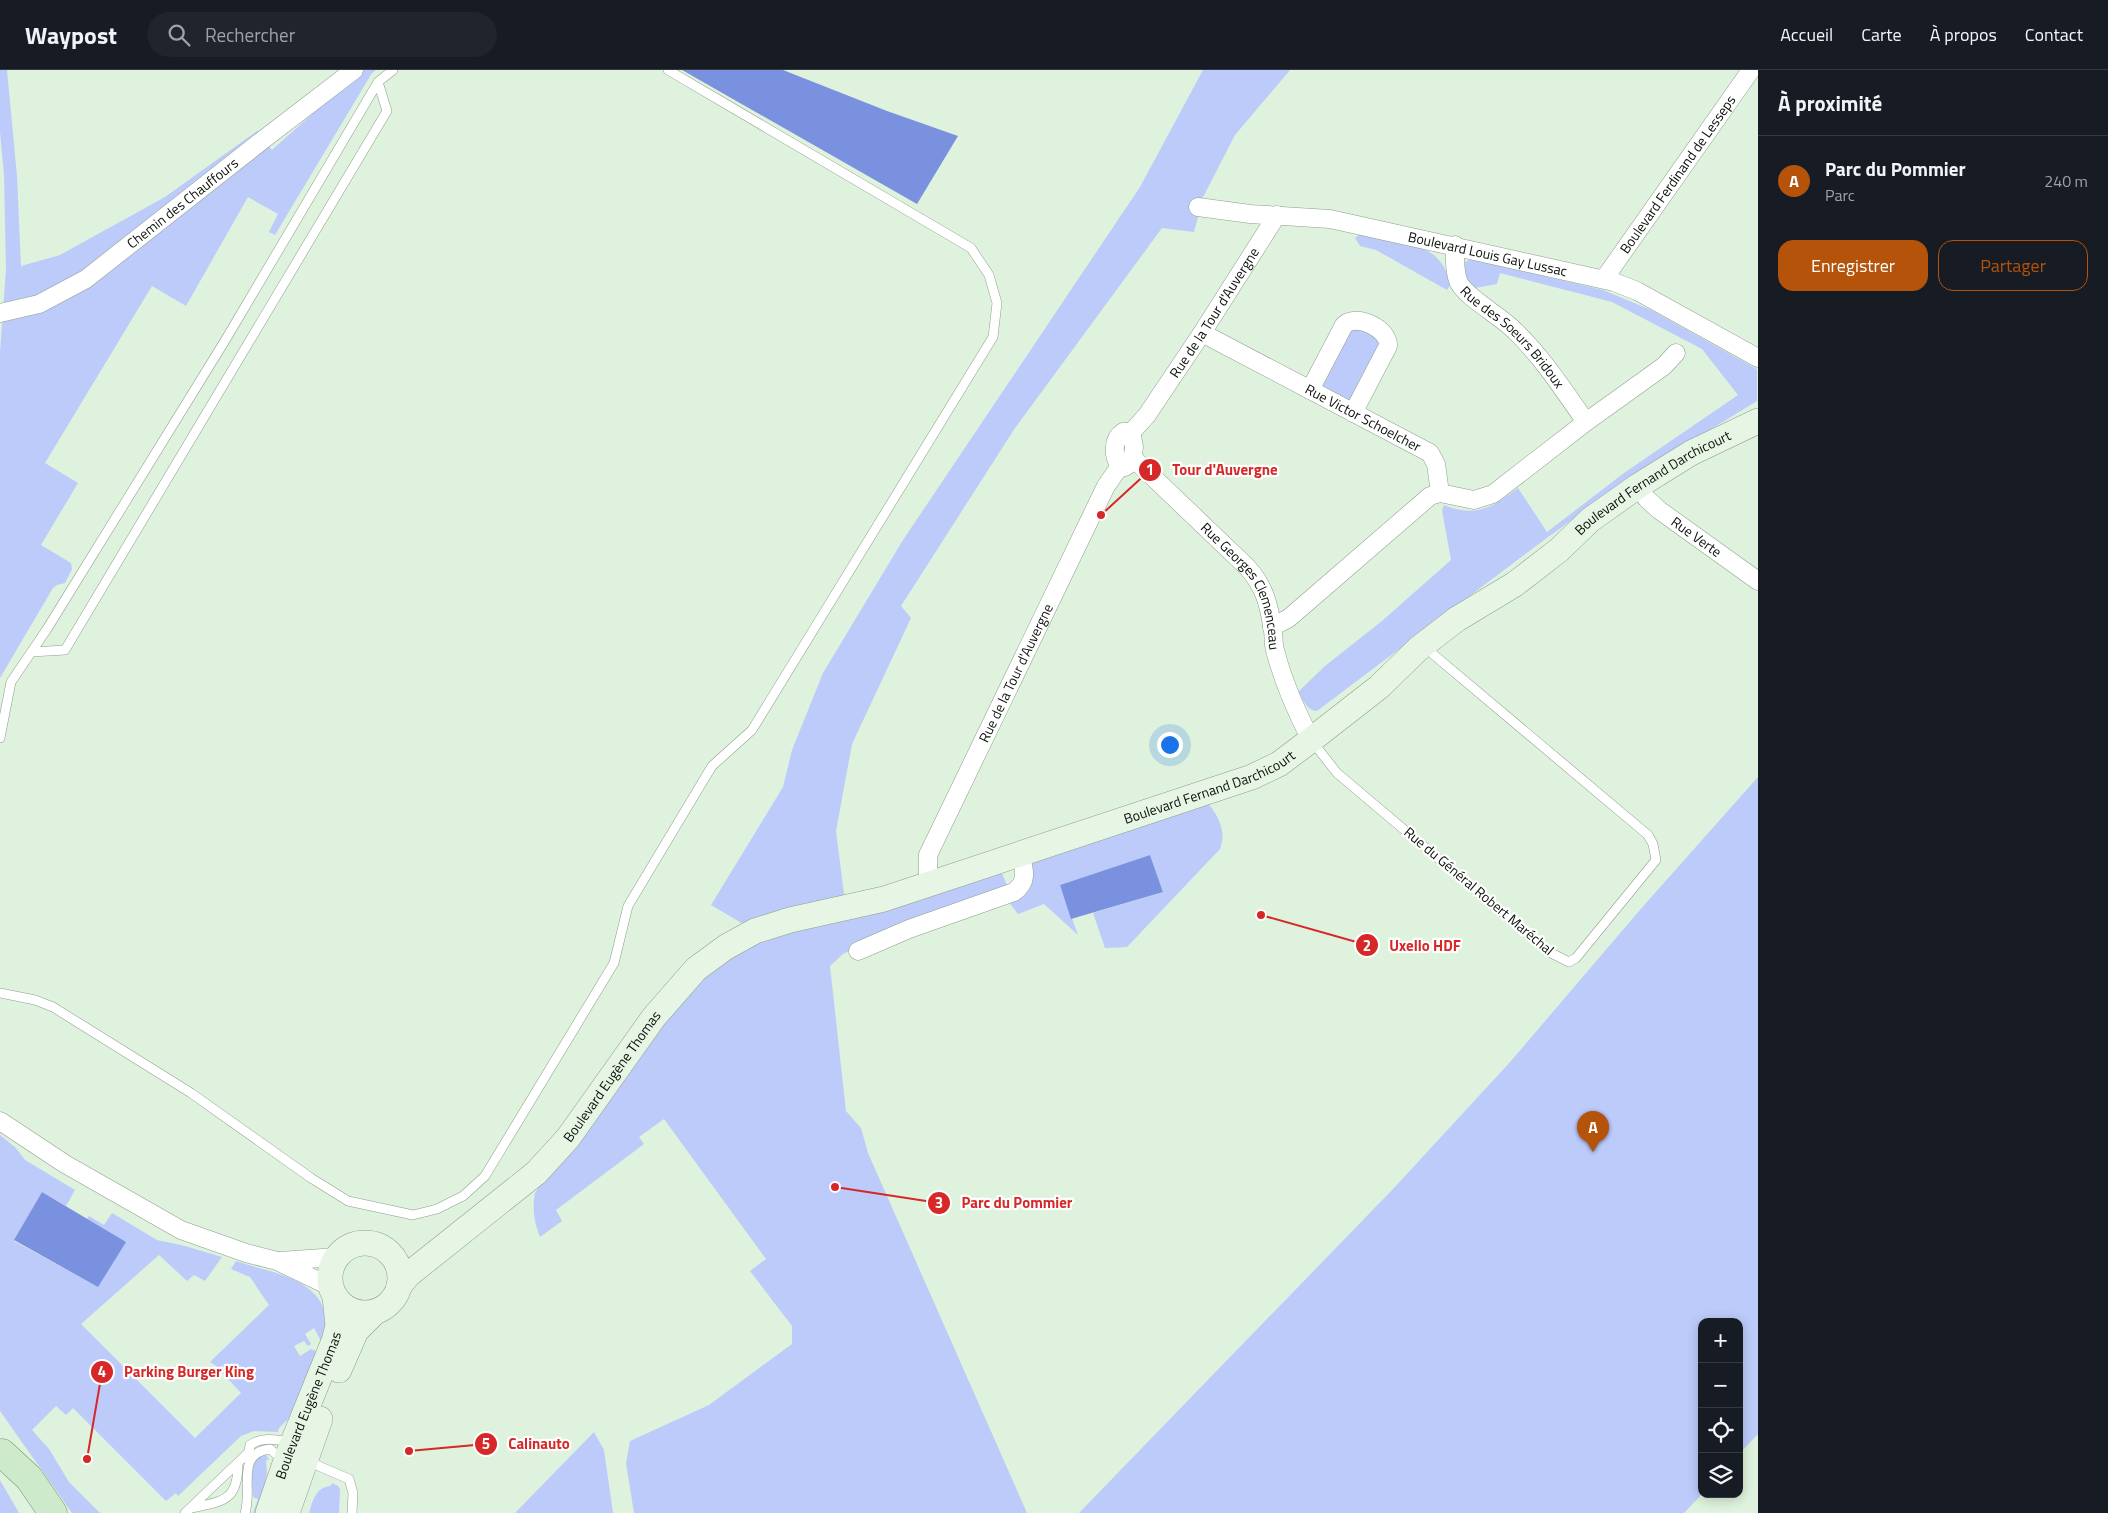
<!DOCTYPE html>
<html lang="fr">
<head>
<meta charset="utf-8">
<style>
  :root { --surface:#171b24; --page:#20242c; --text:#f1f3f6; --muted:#9ea1a6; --line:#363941; --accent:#b45309 }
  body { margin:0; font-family:"Titillium Web",sans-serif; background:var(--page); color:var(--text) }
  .controls { position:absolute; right:15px; bottom:15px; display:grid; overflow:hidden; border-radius:10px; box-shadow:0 2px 12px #0003 }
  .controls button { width:45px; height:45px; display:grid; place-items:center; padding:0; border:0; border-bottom:1px solid var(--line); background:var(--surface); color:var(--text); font:25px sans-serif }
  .you { position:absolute; left:1169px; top:674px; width:18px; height:18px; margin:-12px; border:4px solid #fff; border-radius:50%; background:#1a73e8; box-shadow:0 0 0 8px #1a73e833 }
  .badge { display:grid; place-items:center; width:32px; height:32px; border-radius:50%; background:var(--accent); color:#fff; font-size:16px; font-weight:700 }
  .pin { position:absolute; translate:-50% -41px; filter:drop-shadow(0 1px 2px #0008) }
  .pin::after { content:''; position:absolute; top:26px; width:18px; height:15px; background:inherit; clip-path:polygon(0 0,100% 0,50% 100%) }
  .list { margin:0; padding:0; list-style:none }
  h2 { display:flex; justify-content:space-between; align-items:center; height:65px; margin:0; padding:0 20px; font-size:21px }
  h2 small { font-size:16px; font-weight:400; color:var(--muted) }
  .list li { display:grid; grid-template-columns:32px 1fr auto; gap:15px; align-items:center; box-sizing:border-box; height:90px; padding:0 20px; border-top:1px solid var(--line) }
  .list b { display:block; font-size:19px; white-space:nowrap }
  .list p { margin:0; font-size:16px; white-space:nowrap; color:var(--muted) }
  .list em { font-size:16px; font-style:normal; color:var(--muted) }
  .actions { display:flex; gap:10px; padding:15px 20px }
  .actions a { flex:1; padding:11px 0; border:1px solid var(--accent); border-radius:15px; text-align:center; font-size:18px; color:var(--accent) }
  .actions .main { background:var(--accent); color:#fff }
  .icon { flex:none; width:28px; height:28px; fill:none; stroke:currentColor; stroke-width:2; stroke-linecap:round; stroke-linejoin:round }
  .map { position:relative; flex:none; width:1758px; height:1443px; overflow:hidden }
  header { display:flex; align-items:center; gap:30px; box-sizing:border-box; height:70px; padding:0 25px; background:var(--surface); border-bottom:1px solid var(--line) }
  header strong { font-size:24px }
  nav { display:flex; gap:28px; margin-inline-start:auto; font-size:18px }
  .search { width:350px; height:45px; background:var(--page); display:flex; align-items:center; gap:12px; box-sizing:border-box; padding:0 18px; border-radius:28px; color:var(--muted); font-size:19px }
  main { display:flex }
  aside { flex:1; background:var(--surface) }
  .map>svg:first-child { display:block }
  .green { fill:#bccbfa }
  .water { fill:#7a91df }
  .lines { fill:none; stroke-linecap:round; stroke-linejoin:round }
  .lane-casing { stroke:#8e9f8c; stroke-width:10 }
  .street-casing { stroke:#8e9f8c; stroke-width:19 }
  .secondary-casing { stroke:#8e9f8c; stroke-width:26 }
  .primary-casing { stroke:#73966f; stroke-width:29 }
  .lane { stroke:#fff; stroke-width:9 }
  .street { stroke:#fff; stroke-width:18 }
  .secondary { stroke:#e6f5e4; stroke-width:25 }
  .primary { stroke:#cdebca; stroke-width:28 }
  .labels { text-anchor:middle; stroke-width:4.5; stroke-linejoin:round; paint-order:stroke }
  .street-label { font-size:14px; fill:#0b110a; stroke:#fff }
  .leader { fill:none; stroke:#d62828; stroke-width:2 }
  .callout-dot { fill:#d62828; stroke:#fff; stroke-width:2 }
  .mark-label { font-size:15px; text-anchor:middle; font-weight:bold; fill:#fff }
  .callout-label { font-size:15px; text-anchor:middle; font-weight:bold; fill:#d62828; stroke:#fff; stroke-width:4.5; stroke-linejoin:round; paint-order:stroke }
</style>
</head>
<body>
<header>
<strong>Waypost</strong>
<div class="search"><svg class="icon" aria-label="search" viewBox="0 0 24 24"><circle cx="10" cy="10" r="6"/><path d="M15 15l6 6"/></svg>Rechercher</div>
<nav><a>Accueil</a><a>Carte</a><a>À propos</a><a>Contact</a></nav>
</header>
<main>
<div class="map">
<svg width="1758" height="1443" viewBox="0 0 1758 1443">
  <rect width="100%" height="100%" fill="#dff2dd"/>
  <path class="green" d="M0,0H7L17,106L21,196L60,185L165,127L257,61L261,65L39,234L267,74L272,80L320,37L340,16L362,0H376L372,3L275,165L269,162L278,144L248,127L186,236L152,216L45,393L78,413L41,475L71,493L72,499L65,513L57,515L53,518L0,608V282L6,199L4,105L0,62Z
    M1203,0H1290L1235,65L1198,137V147L1194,162L1162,158L1015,358L901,536L911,548L852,674L836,761L844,824L843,838L1000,798L1008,818L868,872L843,884L830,896L846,1041L861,1058L868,1083L1027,1443H634L626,1393L630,1371L709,1335L792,1274V1256L750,1201L766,1189L664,1049L639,1067L644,1074L556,1140L562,1151L540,1167C534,1152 532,1140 535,1123L637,971L755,861L711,835L783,717L792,680L823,603L903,470L1140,117Z
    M1360,164C1382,169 1419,172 1435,186C1443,193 1447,203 1452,212L1447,220L1376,180L1360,176L1355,168Z
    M1469,190H1476L1603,220L1651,240L1757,299V331L1628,410L1548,467L1317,641C1307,641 1303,629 1298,622L1325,596L1382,551L1451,490L1442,440L1444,435C1476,448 1493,437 1518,418L1547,462L1624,403L1738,325L1702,279L1612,232L1500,203L1497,214L1475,218C1467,211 1462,204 1465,192Z
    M1355,255L1383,271L1351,336L1318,317L1349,257Z
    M1758,707V1364L1739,1384V1252H1702V1424L1684,1443H1079L1394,1118L1511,991L1639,841Z
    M1206,731C1218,744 1227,762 1220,779L1127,877L1105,878L1093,843L1163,822L1150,785L1060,815L1078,865L1044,834L1018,844L1008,831C1032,822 1036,815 1031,789Z
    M0,1065L16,1078L25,1090L75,1120L66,1136L42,1122L14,1171L97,1216L125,1172L87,1149L89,1146L104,1155L112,1143L157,1170L185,1176L222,1187L205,1211L194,1205L187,1211L159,1185L81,1254L195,1368L241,1323L215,1295L210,1292L269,1235L250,1207L231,1199L236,1191C268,1202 322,1208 326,1249C327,1257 324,1265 322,1273L314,1258L305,1264L311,1274L308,1276L304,1271L294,1276L300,1286L311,1279L318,1282L292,1345L279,1358L278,1362L254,1361L241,1366L178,1426L176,1423L166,1431L73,1338L66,1345L56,1336L32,1360L49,1379L69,1412L100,1443H72L0,1341Z
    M594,1362L604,1380L613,1443H515Z
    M263,1384L266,1385L269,1389L266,1391L267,1404L258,1443H253L258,1429L253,1427L251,1398L252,1393Z
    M0,1410L19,1443H0Z
    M332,1413L338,1416L340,1419L339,1443H309C313,1431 315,1417 331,1416Z"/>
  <path class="water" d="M682,0H783L887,41L958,66L917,134Z
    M1150,785L1163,822L1071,849L1060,815Z
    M42,1122L126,1172L98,1217L14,1170Z"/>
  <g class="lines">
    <g class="lane-casing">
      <path id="lane" d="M31,582L65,580L387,41L378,12
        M0,668L11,612L47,559L226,269L378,12L393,0
        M1311,670L1337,703L1549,882L1569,892L1576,888L1656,790L1653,774L1648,765L1434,585L1426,576
        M0,923L35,930L53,937L191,1023L311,1108L348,1131L413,1145L437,1139L463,1126L485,1106L614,893L628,836L712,696L752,660L993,267L997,233L989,205L971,178L668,0
        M307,1391L349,1409L353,1423L352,1443
        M192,1438C225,1431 238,1430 238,1393
        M185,1443L249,1382L250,1375C263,1366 278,1370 292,1372
        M245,1443C253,1419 235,1383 270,1379L284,1391"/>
    </g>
    <g class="street-casing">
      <g id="street">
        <path id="s1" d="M1198,137L1250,144L1330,149L1614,212L1637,221L1758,288"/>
        <path id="s2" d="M1455,175C1455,187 1454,202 1459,213C1467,228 1502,247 1515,261C1543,288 1564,321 1586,352"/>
        <path id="s3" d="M1604,209L1751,0"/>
        <path id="s4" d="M0,243L39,234L86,209L264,69L354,0"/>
        <path id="s5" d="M1202,263L1430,383L1436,394L1440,423"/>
        <path d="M1310,320L1344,255C1357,243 1389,259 1388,276L1353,343"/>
        <path d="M1123,362H1127L1132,366L1134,377L1132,392L1125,397L1120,396C1113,387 1112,369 1123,362Z"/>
        <path id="s6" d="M1130,364L1147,345L1202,263L1277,145"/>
        <path id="s7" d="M1133,388L1247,497C1265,517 1269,535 1273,561C1274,567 1273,574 1275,580C1283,612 1296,641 1311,670"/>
        <path id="s8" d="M1638,416L1647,429L1659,440L1758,511"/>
        <path d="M1272,557L1289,548L1430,426L1440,423L1474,430L1493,424L1586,352L1664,296L1676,283"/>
        <path id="s9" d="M928,814V785L1106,416L1120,396"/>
        <path d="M858,881L909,859L1014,822C1029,811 1024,799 1020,784"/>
        <path d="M0,1051L65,1094L181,1160L246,1183L277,1191L331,1217"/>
        <path d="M280,1191L337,1187"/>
      </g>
    </g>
    <g class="secondary-casing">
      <g id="secondary">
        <circle cx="365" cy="1208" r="35"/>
        <path id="s10" d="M399,1216L408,1205L536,1103L568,1068L654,947L696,899L726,877L755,861L790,850L884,829L1252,707L1279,694L1311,670L1379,617L1418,579L1457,549L1515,514L1559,480L1590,450L1638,416L1691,383L1758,351"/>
        <path d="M339,1300L356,1261L375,1242"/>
        <path id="s11" d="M268,1443L289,1382L334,1271L338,1256L335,1226"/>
        <path d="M287,1443L320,1349"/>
      </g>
    </g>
    <g class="primary-casing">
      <path id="primary" d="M2,1383L29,1408L53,1443"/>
    </g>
    <use href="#lane" class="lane"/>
    <use href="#street" class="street"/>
    <use href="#secondary" class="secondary"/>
    <use href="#primary" class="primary"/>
  </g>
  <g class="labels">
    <g class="street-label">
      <text dy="5" stroke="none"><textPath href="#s3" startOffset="128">Boulevard Ferdinand de Lesseps</textPath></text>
      <text dy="5" stroke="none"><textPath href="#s4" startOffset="216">Chemin des Chauffours</textPath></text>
      <text dy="5" stroke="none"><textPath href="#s1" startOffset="294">Boulevard Louis Gay Lussac</textPath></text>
      <text dy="5" stroke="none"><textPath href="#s6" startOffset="148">Rue de la Tour d'Auvergne</textPath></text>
      <text dy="5" stroke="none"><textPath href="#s2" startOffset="115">Rue des Soeurs Bridoux</textPath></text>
      <text dy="5" stroke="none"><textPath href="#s5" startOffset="182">Rue Victor Schoelcher</textPath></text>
      <text dy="5" stroke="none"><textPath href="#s10" startOffset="1528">Boulevard Fernand Darchicourt</textPath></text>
      <text dy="5" stroke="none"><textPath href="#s8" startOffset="78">Rue Verte</textPath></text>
      <text dy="5" stroke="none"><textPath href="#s7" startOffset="172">Rue Georges Clemenceau</textPath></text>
      <text dy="5" stroke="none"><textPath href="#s9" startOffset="231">Rue de la Tour d'Auvergne</textPath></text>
      <text dy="5" stroke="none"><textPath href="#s10" startOffset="985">Boulevard Fernand Darchicourt</textPath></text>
      <text transform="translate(1479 821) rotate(40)" y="5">Rue du Général Robert Maréchal</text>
      <text dy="5" stroke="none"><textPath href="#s10" startOffset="301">Boulevard Eugène Thomas</textPath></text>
      <text dy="5" stroke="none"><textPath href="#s11" startOffset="115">Boulevard Eugène Thomas</textPath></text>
    </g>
  </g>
  <path class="leader" d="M1101 445L1150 400M1261 845L1367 875M835 1117L939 1133M87 1389L102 1302M409 1381L486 1374"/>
  <g class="callout-dot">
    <circle cx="1101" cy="445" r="5"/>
    <circle cx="1261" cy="845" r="5"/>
    <circle cx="835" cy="1117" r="5"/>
    <circle cx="87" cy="1389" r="5"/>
    <circle cx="409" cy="1381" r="5"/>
    <circle cx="1150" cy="400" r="12"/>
    <circle cx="1367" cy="875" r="12"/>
    <circle cx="939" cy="1133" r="12"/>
    <circle cx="102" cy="1302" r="12"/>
    <circle cx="486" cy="1374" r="12"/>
  </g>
  <g class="mark-label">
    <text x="1150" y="405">1</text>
    <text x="1367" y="881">2</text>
    <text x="939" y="1138">3</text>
    <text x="102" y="1307">4</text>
    <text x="486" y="1379">5</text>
  </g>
  <g class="callout-label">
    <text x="1225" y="405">Tour d'Auvergne</text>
    <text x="1425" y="881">Uxello HDF</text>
    <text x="1017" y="1138">Parc du Pommier</text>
    <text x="189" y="1307">Parking Burger King</text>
    <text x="539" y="1379">Calinauto</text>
  </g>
</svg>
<div class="controls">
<button>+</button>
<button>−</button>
<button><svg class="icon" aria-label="locate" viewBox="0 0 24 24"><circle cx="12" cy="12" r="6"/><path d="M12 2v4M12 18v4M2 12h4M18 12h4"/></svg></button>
<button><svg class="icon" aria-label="layers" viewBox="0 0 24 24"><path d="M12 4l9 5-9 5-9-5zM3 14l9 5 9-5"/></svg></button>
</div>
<div class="you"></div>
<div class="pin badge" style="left:1593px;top:1082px">A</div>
</div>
<aside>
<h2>À proximité<small></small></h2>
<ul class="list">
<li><span class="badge">A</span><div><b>Parc du Pommier</b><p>Parc</p></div><em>240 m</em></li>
</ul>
<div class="actions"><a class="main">Enregistrer</a><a>Partager</a></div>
</aside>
</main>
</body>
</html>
